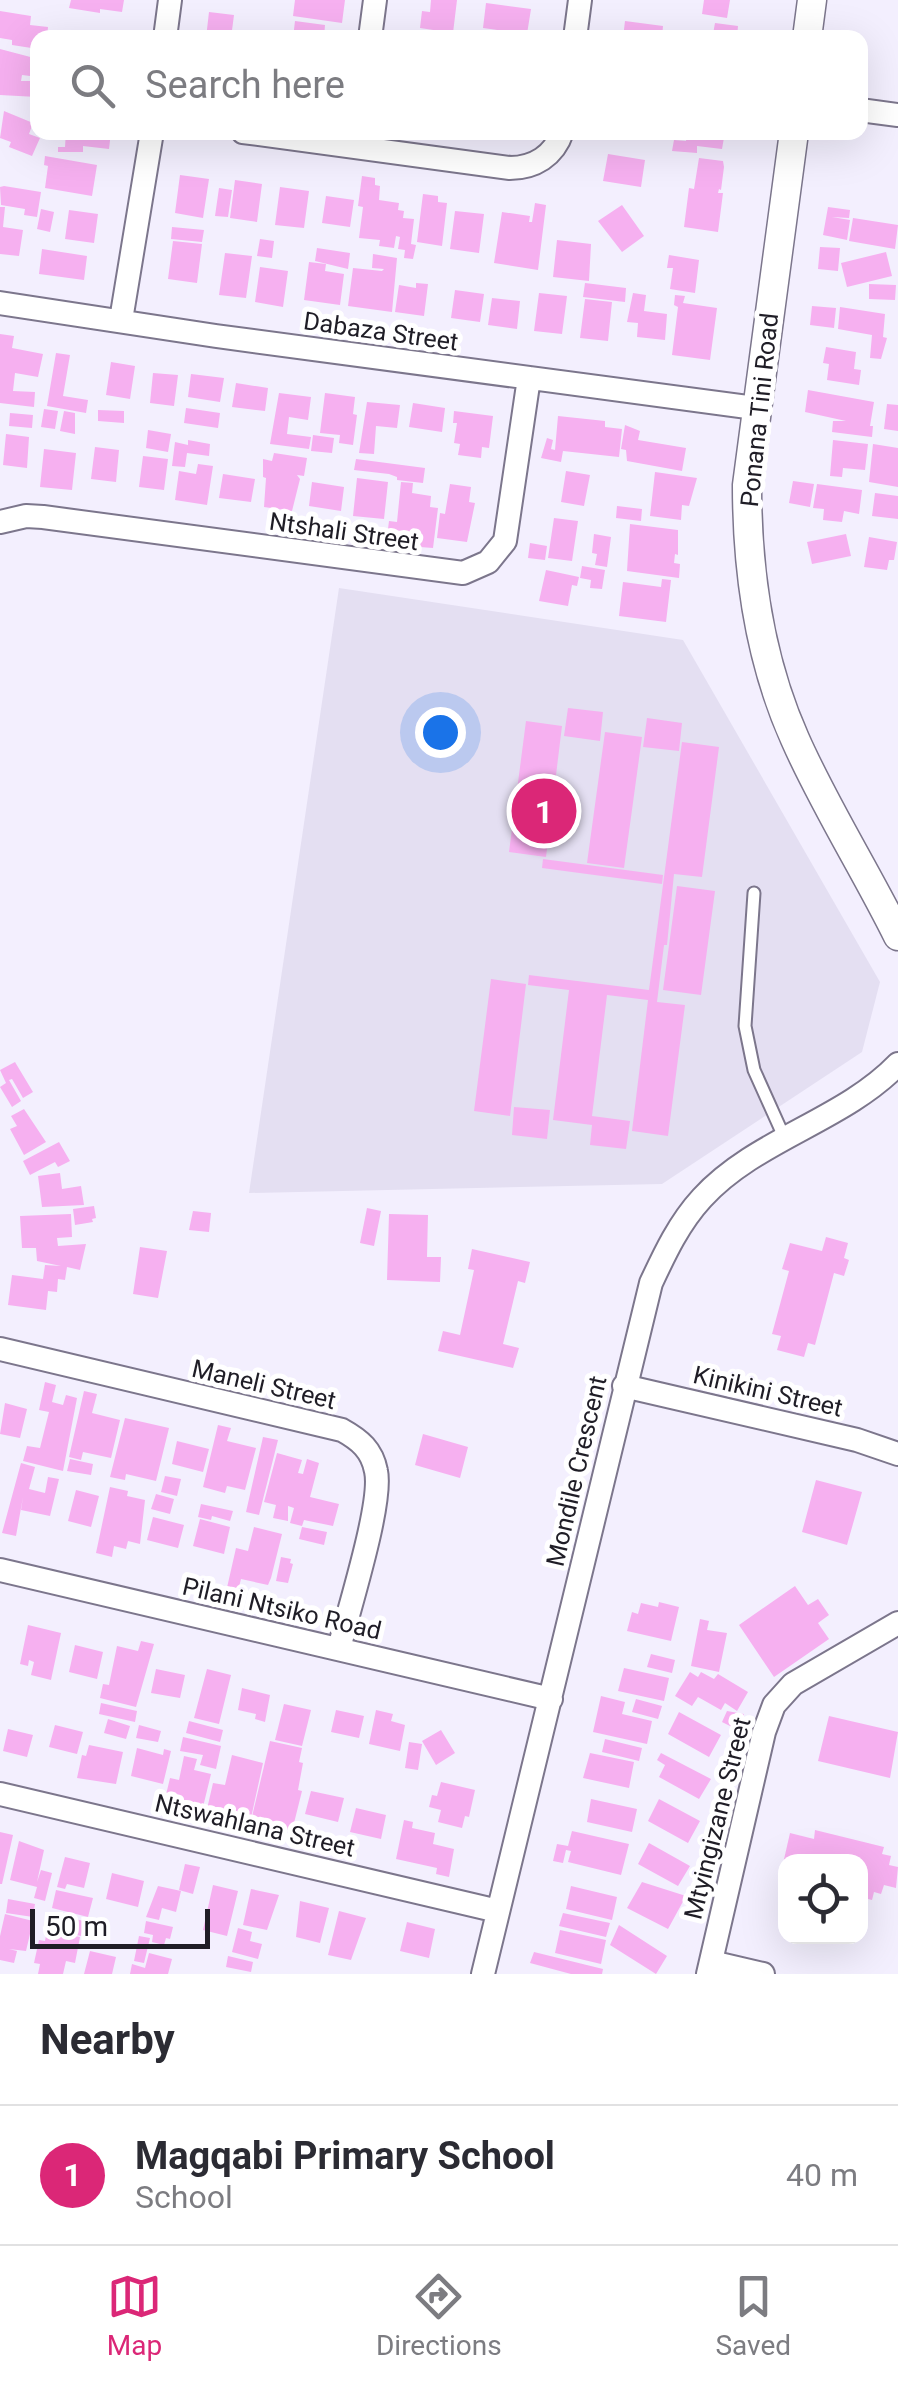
<!DOCTYPE html>
<html lang="en">
<head>
<meta charset="utf-8">
<style>
  :root { --surface:#fff; --page:#f7f7f7; --text:#2b2b33; --muted:#7c7c81; --line:#e1e1e2; --accent:#db2777 }
  body { margin:0; font-family:Roboto,sans-serif; background:var(--page); color:var(--text) }
  .controls { position:absolute; right:30px; bottom:30px; display:grid; overflow:hidden; border-radius:20px; box-shadow:0 10px 40px #0002 }
  .controls button { width:90px; height:90px; display:grid; place-items:center; padding:0; border:0; border-bottom:2px solid var(--line); background:var(--surface); color:var(--text); font:50px sans-serif }
  .scale { position:absolute; left:30px; bottom:25px; width:180px; box-sizing:border-box; padding-left:10px; border:5px solid #1f1d26; border-top:0; font-size:28px; line-height:35px; white-space:nowrap; color:#1f1d26; -webkit-text-stroke:8px #fff; paint-order:stroke }
  .you { position:absolute; left:440px; top:732px; width:35px; height:35px; margin:-25px; border:8px solid #fff; border-radius:50%; background:#1a73e8; box-shadow:0 0 0 15px #1a73e833 }
  .badge { display:grid; place-items:center; width:65px; height:65px; border-radius:50%; background:var(--accent); color:#fff; font-size:32px; font-weight:700 }
  .pin { position:absolute; translate:-50% -50%; border:5px solid #fff; box-shadow:0 2px 10px #0006 }
  .list { margin:0; padding:0; list-style:none }
  h2 { display:flex; justify-content:space-between; align-items:center; height:130px; margin:0; padding:0 40px; font-size:42px }
  h2 small { font-size:32px; font-weight:400; color:var(--muted) }
  .list li { display:grid; grid-template-columns:65px 1fr auto; gap:30px; align-items:center; box-sizing:border-box; height:140px; padding:0 40px; border-top:2px solid var(--line) }
  .list b { display:block; font-size:38px; white-space:nowrap }
  .list p { margin:0; font-size:32px; white-space:nowrap; color:var(--muted) }
  .list em { font-size:32px; font-style:normal; color:var(--muted) }
  .icon { flex:none; width:55px; height:55px; fill:none; stroke:currentColor; stroke-width:2; stroke-linecap:round; stroke-linejoin:round }
  .map { position:relative; flex:none; width:898px; height:1974px; overflow:hidden }
  .search { position:absolute; background:var(--surface); box-shadow:0 10px 40px #0002; left:30px; right:30px; top:30px; height:110px; display:flex; align-items:center; gap:25px; box-sizing:border-box; padding:0 35px; border-radius:20px; color:var(--muted); font-size:38px }
  .sheet { height:270px; background:var(--surface) }
  nav { display:flex; justify-content:space-around; align-items:center; box-sizing:border-box; height:140px; border-top:2px solid var(--line); background:var(--surface); font-size:28px; color:var(--muted) }
  nav a { display:grid; justify-items:center; gap:5px }
  nav .on { color:var(--accent) }
  .map>svg:first-child { display:block }
  .built { fill:#e4dff2 }
  .building { fill:#f6b0f0 }
  .lines { fill:none; stroke-linecap:round; stroke-linejoin:round }
  .service-casing { stroke:#7c768c; stroke-width:15 }
  .minor-casing { stroke:#7c768c; stroke-width:26 }
  .tertiary-casing { stroke:#7c768c; stroke-width:31 }
  .service { stroke:#fff; stroke-width:11 }
  .minor { stroke:#fff; stroke-width:22 }
  .tertiary { stroke:#fff; stroke-width:28 }
  .labels { text-anchor:middle; stroke-width:10; stroke-linejoin:round; paint-order:stroke }
  .street-label { font-size:25px; fill:#1f1d26; stroke:#fff }
</style>
</head>
<body>
<div class="map">
<svg width="898" height="1974" viewBox="0 0 898 1974">
  <rect width="100%" height="100%" fill="#f3effe"/>
  <path class="built" d="M339,588L683,640L880,982L862,1052L662,1184L249,1193Z"/>
  <path class="building" d="M71,0H124L122,12L100,9V13L69,8Z
    M295,0H345L342,23L293,16Z
    M431,0H457L453,33L420,28L422,11L430,12Z
    M704,0H730L727,18L702,14Z
    M486,3L531,9L527,34L483,28Z
    M0,11L31,16L30,25L48,27L47,38H38V49L12,45V40L0,38Z
    M209,12L234,15L231,38H206Z
    M295,21L325,25L324,38H293Z
    M625,21L663,26L662,38H623Z
    M715,23L738,26L737,38H702V33L713,34Z
    M0,49L38,59V77L22,75L21,81H38L37,97L0,95Z
    M4,111L33,123L29,134L40,138L32,156L9,147L11,142L0,138Z
    M66,132H111L109,149L83,146V152H58V147H65Z
    M687,132H725L722,149L697,146V153L672,151L674,140L686,141Z
    M608,154L645,160L641,187L603,181Z
    M45,156L97,165L92,196L45,188L48,166L44,165Z
    M699,158L723,161L724,167L721,190L719,189L718,193H723L718,232L684,227L689,188L694,189Z
    M180,175L209,179L203,218L175,213Z
    M362,176L375,178V185L380,186L379,200L399,203L398,210L404,211L403,218L414,219L411,244L416,245L413,259L404,258L405,250L398,249L400,237L396,236L394,248L379,246L380,240L359,238L363,207L358,206Z
    M235,180L262,184L257,222L230,218Z
    M4,186L41,192L37,217L24,215L25,209L1,205L0,187Z
    M280,187L309,191L304,228L275,225Z
    M219,188L232,190L228,217L215,216Z
    M423,194L438,196V202L447,203L442,246L417,242Z
    M326,196L354,200L350,227L322,223Z
    M535,203L546,205L538,270L494,263L502,212L530,216L529,222H532Z
    M622,205L644,236L622,252L598,221Z
    M0,207H5L3,227L23,230L19,256L0,254Z
    M828,207L850,210L849,218L832,217L850,220L847,240L823,235Z
    M41,209L54,212L50,232L37,229Z
    M69,210L98,214L94,243L65,239Z
    M455,211L484,214L479,253L450,249Z
    M853,218L898,225L895,249L849,241Z
    M172,227L204,230L202,242L171,239Z
    M260,239L274,241L272,258L257,256Z
    M557,240L591,244L589,281L553,277Z
    M173,241L202,244L197,283L168,279Z
    M820,247L840,248L838,271L818,269Z
    M317,248L350,253L348,269L315,261Z
    M42,249L87,256L84,280L39,274Z
    M886,252L892,276L847,287L841,263Z
    M225,253L252,256L246,298L219,295Z
    M373,254L397,258L392,312L348,306L353,268L382,271L384,269L372,268Z
    M669,255L699,260L695,293L670,289L673,268H667Z
    M309,262L326,264L325,271L344,274L340,305L304,300Z
    M260,267L288,271L283,307L255,302Z
    M416,283L428,284L424,316L395,312L399,285L416,288Z
    M585,283L626,288L625,302L583,297Z
    M869,284L896,285L895,300L869,299Z
    M455,290L484,294L480,322L451,318Z
    M539,293L567,296L562,334L534,331Z
    M633,293L646,295L644,311L667,314L665,340L637,337L638,323L627,322Z
    M675,295L685,296L683,303L717,308L710,360L672,355L678,307L674,305Z
    M492,298L520,301L517,329L488,325Z
    M585,299L612,302L608,341L580,338Z
    M812,306L836,308L834,328L810,325Z
    M840,307L885,314L883,337L887,338L881,359L870,358L872,335L838,329Z
    M0,334L14,336L12,348L43,354L38,377L15,373L13,391L35,392L34,407L0,403Z
    M826,347L856,352L854,369L861,370L859,385L827,380L829,364L823,363Z
    M56,353L70,355L63,396L88,400L86,413L47,406Z
    M111,362L135,366L130,399L106,395Z
    M153,373L178,375L174,406L150,403Z
    M191,374L224,378L220,402L188,397Z
    M236,383L268,388L265,411L232,407Z
    M808,390L874,402L870,426H873L872,437L832,432L833,421H846L805,412Z
    M279,393L311,397L308,420L289,417L287,434L311,437L309,449L270,444Z
    M325,393L355,397L353,414L357,415L353,445L339,443L340,435L320,433Z
    M367,402L400,405L397,428L376,426L374,454L359,453Z
    M413,403L445,408L442,432L409,427Z
    M887,404L898,405V431L884,429Z
    M186,408L220,413L218,428L184,423Z
    M44,409L58,411L55,429L41,427Z
    M98,410L124,411V423L98,421Z
    M64,411L75,413V434L60,431Z
    M454,411L493,416L489,448L482,447L481,458L458,455L460,444L454,443L457,423H453Z
    M10,413L33,415L32,428L9,426Z
    M558,416L605,421V427L622,429L619,457L563,451L561,462L541,458L547,438L553,440L551,449L555,450Z
    M625,425L640,431L638,440L686,448L682,471L627,461L626,450L621,449Z
    M148,430L171,434L168,452L146,448Z
    M6,434L29,437L27,468L3,465Z
    M313,435L334,438L332,453L311,451Z
    M188,440L210,444L209,456L187,453L185,467L172,466L175,442L188,445Z
    M833,440L868,444L865,470L843,468L842,477L830,476Z
    M873,444L898,448V487L869,482Z
    M95,447L119,450L116,482L91,479Z
    M44,449L76,453L72,490L40,487Z
    M274,453L307,458L304,476L297,475L300,479L292,511L264,507L266,478L263,477V459L272,461Z
    M143,456L168,459L164,490L139,487Z
    M356,459L425,468L423,483L397,480V477L389,474L354,470Z
    M198,464L213,466L207,505L175,500L179,471L196,474Z
    M566,471L590,475L584,506L561,502Z
    M655,472L697,478L689,506L682,505L681,520L650,516Z
    M223,474L255,479L251,502L219,498Z
    M357,478L388,482L384,519L353,516Z
    M793,481L814,484L810,507L789,503Z
    M312,482L344,487L341,511L309,506Z
    M401,482L413,483L412,493L431,496L430,507L438,508L433,548L420,547L422,534L388,529L389,521L397,522Z
    M450,484L471,487L469,502L475,503L467,542L437,538L440,513L445,514Z
    M817,484L862,490L859,514L844,511L842,522L823,520L824,509L813,508Z
    M875,493L898,496V519L872,516Z
    M617,506L642,509L641,521L616,518Z
    M554,518L578,521L572,561L548,558Z
    M630,524L678,530V555L675,554L674,563L680,564L679,578L627,571Z
    M594,534L611,537L607,567L595,565L597,554L592,553Z
    M846,534L851,556L812,564L807,542Z
    M869,537L897,542L894,560H889L887,570L864,567Z
    M530,543L547,546L545,560L528,558Z
    M582,566L605,570L602,589L590,588L591,580L580,578Z
    M546,570L579,577L577,586L572,585L568,606L539,601Z
    M662,579L671,580L666,622L619,616L623,582L661,587Z
    M568,708L603,712L600,741L564,736Z
    M647,718L682,723L679,751L643,747Z
    M526,721L562,726L546,857L509,852Z
    M605,732L642,737L624,868L587,863Z
    M682,742L719,747L702,877L674,874L667,945H664L657,1002L685,1005L668,1136L632,1131L648,1000L607,995L592,1116L630,1121L626,1149L590,1145L592,1125L553,1120L569,990L528,985L529,975L649,990Z
    M543,859L663,875L662,884L542,868Z
    M677,886L715,891L701,995L663,990Z
    M491,979L526,984L510,1116L474,1111Z
    M15,1062L33,1092L23,1098L12,1079L9,1080L21,1101L12,1107L0,1087L6,1083L0,1070Z
    M514,1107L550,1110L547,1139L512,1135Z
    M24,1109L46,1142L24,1155L10,1129L17,1126L11,1116Z
    M59,1142L70,1161L58,1167L55,1162L30,1175L23,1161Z
    M60,1173L62,1189L81,1186L84,1205L42,1207L38,1176Z
    M94,1206L96,1218L92,1219L93,1222L75,1225L73,1209Z
    M367,1208L381,1211L374,1246L360,1243Z
    M193,1211L211,1213L209,1232L189,1230Z
    M71,1214L72,1237L57,1238L58,1246L86,1244L80,1270L67,1267L65,1280L58,1279L57,1292L48,1291L46,1310L8,1305L12,1275L43,1279L45,1265L61,1266L37,1261L36,1248H22L20,1216Z
    M389,1214L428,1215L427,1257H441L440,1282L387,1280Z
    M826,1237L848,1243L844,1258L849,1260L844,1276L834,1273L815,1345L808,1343L804,1357L777,1350L781,1336L772,1334L789,1271L782,1269L790,1243L822,1251Z
    M140,1247L167,1251L158,1298L133,1294Z
    M472,1249L530,1262L525,1283L518,1281L503,1344L519,1348L513,1368L438,1351L443,1331L460,1335L474,1270L468,1269Z
    M45,1382L56,1385L52,1402L63,1405L66,1395L77,1398L63,1471L23,1461L27,1446L40,1448L49,1412L39,1410Z
    M84,1391L97,1394L92,1413L120,1420L111,1458L83,1452L81,1460L69,1457Z
    M5,1403L27,1409L20,1438L0,1434Z
    M125,1418L169,1428L156,1481L126,1474L125,1480L110,1477Z
    M218,1425L231,1428L227,1441L256,1448L245,1490L227,1486L225,1493L203,1487Z
    M423,1434L468,1447L460,1478L415,1465Z
    M263,1437L278,1440L259,1515L246,1512Z
    M177,1441L209,1449L203,1472L172,1464Z
    M277,1453L302,1460L298,1473L303,1474L307,1459L319,1463L310,1497L339,1504L333,1526L304,1520L302,1526L290,1523L294,1508L288,1506V1521L273,1518L276,1505L264,1502Z
    M70,1459L93,1464L91,1475L67,1471Z
    M21,1463L35,1467L29,1489L45,1493L48,1477L59,1479L50,1516L21,1510L23,1497L16,1536L2,1533Z
    M165,1476L181,1479L177,1496L161,1492Z
    M816,1480L862,1492L847,1545L802,1532Z
    M110,1487L128,1491L127,1496L145,1500L140,1544L128,1541L126,1549L114,1546L112,1557L96,1553Z
    M76,1490L99,1496L91,1527L68,1521Z
    M156,1494L174,1499L170,1514L151,1509Z
    M201,1504L233,1511L230,1521L212,1516L211,1520L198,1517Z
    M153,1517L184,1525L178,1548L147,1540Z
    M200,1519L230,1527L224,1554L193,1546Z
    M254,1527L282,1534L271,1578L268,1585L241,1579L237,1595L226,1592L236,1548L248,1551Z
    M302,1527L327,1532L324,1545L299,1539Z
    M281,1557L291,1559L290,1563L293,1564L288,1583L276,1581Z
    M795,1586L808,1605L818,1599L829,1615L818,1623L829,1639L774,1677L739,1625Z
    M659,1602L679,1607L671,1641L627,1631L632,1612L638,1614L641,1603L658,1607Z
    M700,1619L709,1621L707,1630L727,1633L719,1672L691,1666Z
    M28,1625L61,1633L51,1680L31,1675L34,1662L29,1660L28,1666L20,1664Z
    M141,1641L154,1644L136,1707L100,1698L103,1684L109,1685L117,1646L138,1651Z
    M75,1645L103,1652L97,1679L69,1672Z
    M651,1654L675,1660L672,1673L647,1667Z
    M624,1668L669,1678L664,1701L618,1691Z
    M156,1669L185,1675L180,1698L151,1693Z
    M207,1669L231,1675L219,1724L194,1718Z
    M690,1672L698,1677L701,1672L714,1679L718,1674L748,1692L737,1711L725,1703L721,1710L698,1697L692,1706L675,1696Z
    M242,1688L270,1695L265,1722L255,1719L256,1714L238,1710Z
    M601,1696L625,1702L622,1714L652,1721L647,1744L593,1732Z
    M636,1699L662,1706L658,1719L632,1712Z
    M101,1703L137,1711L135,1722L99,1714Z
    M284,1704L311,1710L302,1746L275,1740Z
    M336,1710L364,1716L359,1738L331,1732Z
    M376,1710L393,1714L391,1721L405,1725L400,1751L369,1744Z
    M727,1711L744,1714L740,1731L722,1722Z
    M679,1712L721,1735L709,1757L668,1734Z
    M829,1716L898,1732L890,1778L818,1761Z
    M108,1719L130,1726L126,1739L104,1733Z
    M189,1721L223,1730L220,1742L186,1733Z
    M55,1725L83,1732L77,1754L49,1747Z
    M139,1725L161,1731L158,1742L136,1738Z
    M8,1729L33,1735L27,1757L3,1751Z
    M441,1730L455,1753L436,1765L422,1741Z
    M183,1737L221,1746L216,1769L200,1765L203,1755L180,1751Z
    M605,1739L642,1748L639,1761L602,1752Z
    M270,1741L302,1748L299,1762L303,1763L298,1790L302,1791L292,1831L265,1824L264,1828L250,1825Z
    M409,1742L422,1744L418,1770L405,1768Z
    M89,1745L123,1752L116,1784L77,1778L82,1755L86,1756Z
    M137,1748L163,1755L164,1749L171,1751L163,1784L131,1776Z
    M590,1753L634,1762L629,1788L583,1778Z
    M661,1753L711,1779L699,1799L659,1777L665,1765L657,1760Z
    M232,1755L263,1763L251,1818L221,1811L218,1825L204,1822L213,1783L225,1785Z
    M184,1756L197,1759L194,1770L211,1774L203,1807L165,1799L170,1778L179,1780Z
    M441,1782L475,1790L469,1817L465,1816L462,1828L438,1822L441,1810L429,1807L432,1795L437,1796Z
    M311,1791L344,1798L338,1822L305,1814Z
    M591,1799L637,1809L632,1832L587,1822Z
    M659,1799L700,1821L688,1843L648,1821Z
    M356,1808L386,1815L381,1839L350,1832Z
    M404,1820L413,1822L412,1828L435,1833L433,1844L454,1849L449,1877L436,1874L437,1868L396,1859Z
    M815,1830L884,1847L882,1854L891,1856L889,1865L898,1867L896,1888L884,1885L881,1894L874,1892L872,1900L860,1897V1862H786V1869L782,1868L790,1833L814,1839Z
    M572,1831L629,1844L621,1875L568,1862L571,1851L566,1850L563,1863L553,1861L557,1844L568,1846Z
    M0,1832L13,1835L2,1884H0Z
    M19,1841L44,1850L37,1882L41,1870L52,1873L45,1901L34,1898L37,1887L10,1880Z
    M649,1843L690,1866L678,1886L638,1864Z
    M65,1857L90,1863L84,1888L67,1884L65,1889L57,1887Z
    M185,1864L200,1867L193,1894L179,1890Z
    M112,1873L144,1881L138,1907L106,1899Z
    M642,1882L686,1896L668,1929L627,1908Z
    M213,1885L238,1891L227,1936L203,1930Z
    M158,1886L181,1891L176,1912L162,1908L159,1920L146,1917Z
    M571,1886L617,1897L612,1920L566,1909Z
    M251,1889L279,1895L267,1930L243,1925Z
    M56,1890L93,1898L88,1917L52,1908Z
    M8,1899L35,1904L33,1917L6,1913Z
    M300,1901L329,1908L320,1943L296,1937Z
    M339,1911L366,1918L351,1960L328,1955Z
    M49,1913L84,1921L81,1936L45,1928Z
    M563,1913L610,1923L606,1937L559,1926Z
    M5,1914L33,1921L26,1951L9,1949L17,1951L14,1963L0,1960V1936Z
    M146,1921L173,1927L170,1939L166,1938L164,1945L152,1942L153,1935L144,1933Z
    M407,1922L435,1929L429,1958L400,1951Z
    M619,1925L667,1956L656,1974L610,1945Z
    M238,1928L252,1932L250,1941L262,1944L258,1959L232,1952Z
    M47,1930L80,1937L75,1963L66,1961L63,1974H38L40,1964L34,1963L39,1940L45,1941Z
    M560,1930L606,1940L601,1964L555,1953Z
    M139,1936L150,1938L144,1963L134,1961Z
    M90,1951L116,1957L112,1974H84Z
    M534,1952L603,1969L602,1974H571L530,1963Z
    M149,1953L172,1959L168,1974H130L132,1964L145,1968Z
    M228,1956L253,1962L251,1972L226,1967Z"/>
  <g class="lines">
    <g class="service-casing">
      <path id="service" d="M754,893L745,1026L754,1070L785,1139"/>
    </g>
    <g class="minor-casing">
      <path id="minor" d="M165,38L170,0
        M370,38L375,0
        M575,38L580,0
        M860,110L898,115
        M243,132L510,168C534,168 554,156 562,132
        M0,303L216,336L755,408
        M121,320L152,132
        M0,522L26,516L43,517L463,573L488,562L505,541L529,378
        M0,1349L342,1430C360,1440 372,1450 376,1471C383,1503 348,1611 339,1649
        M624,1386L857,1440L898,1454
        M0,1570L551,1699
        M0,1794L498,1911
        M711,1962L763,1974
        M483,1974L651,1283C665,1253 679,1223 702,1198C756,1139 843,1121 898,1064
        M708,1974L764,1732L774,1705L793,1684L898,1623"/>
    </g>
    <g class="tertiary-casing">
      <path id="tertiary" d="M807,38L812,0
        M794,132L747,485C747,571 759,659 795,739C824,805 866,871 898,936"/>
    </g>
    <use href="#service" class="service"/>
    <use href="#minor" class="minor"/>
    <use href="#tertiary" class="tertiary"/>
  </g>
  <g class="labels">
    <g class="street-label">
      <text transform="translate(381 331) rotate(8)" y="9">Dabaza Street</text>
      <text transform="translate(759 410) rotate(-84)" y="9">Ponana Tini Road</text>
      <text transform="translate(344 531) rotate(8)" y="9">Ntshali Street</text>
      <text transform="translate(264 1384) rotate(13)" y="9">Maneli Street</text>
      <text transform="translate(768 1391) rotate(13)" y="9">Kinikini Street</text>
      <text transform="translate(576 1471) rotate(-77)" y="9">Mondile Crescent</text>
      <text transform="translate(282 1608) rotate(13)" y="9">Pilani Ntsiko Road</text>
      <text transform="translate(717 1818) rotate(-76)" y="9">Mtyingizane Street</text>
      <text transform="translate(255 1825) rotate(13)" y="9">Ntswahlana Street</text>
    </g>
  </g>
</svg>
<div class="controls">
<button><svg class="icon" aria-label="locate" viewBox="0 0 24 24"><circle cx="12" cy="12" r="6"/><path d="M12 2v4M12 18v4M2 12h4M18 12h4"/></svg></button>
</div>
<div class="scale">50 m</div>
<div class="you"></div>
<div class="pin badge" style="left:544px;top:811px">1</div>
<div class="search"><svg class="icon" aria-label="search" viewBox="0 0 24 24"><circle cx="10" cy="10" r="6"/><path d="M15 15l6 6"/></svg>Search here</div>
</div>
<section class="sheet">
<h2>Nearby<small></small></h2>
<ul class="list">
<li><span class="badge">1</span><div><b>Magqabi Primary School</b><p>School</p></div><em>40 m</em></li>
</ul>
</section>
<nav>
<a class="on"><svg class="icon" aria-label="map" viewBox="0 0 24 24"><path d="M3 6l6-2 6 2 6-2v14l-6 2-6-2-6 2zM9 4v14M15 6v14"/></svg>Map</a>
<a><svg class="icon" aria-label="directions" viewBox="0 0 24 24"><path d="M12 3l9 9-9 9-9-9zM9 14v-3h6M13 9l2 2-2 2"/></svg>Directions</a>
<a><svg class="icon" aria-label="saved" viewBox="0 0 24 24"><path d="M7 4h10v16l-5-4-5 4z"/></svg>Saved</a>
</nav>
</body>
</html>
